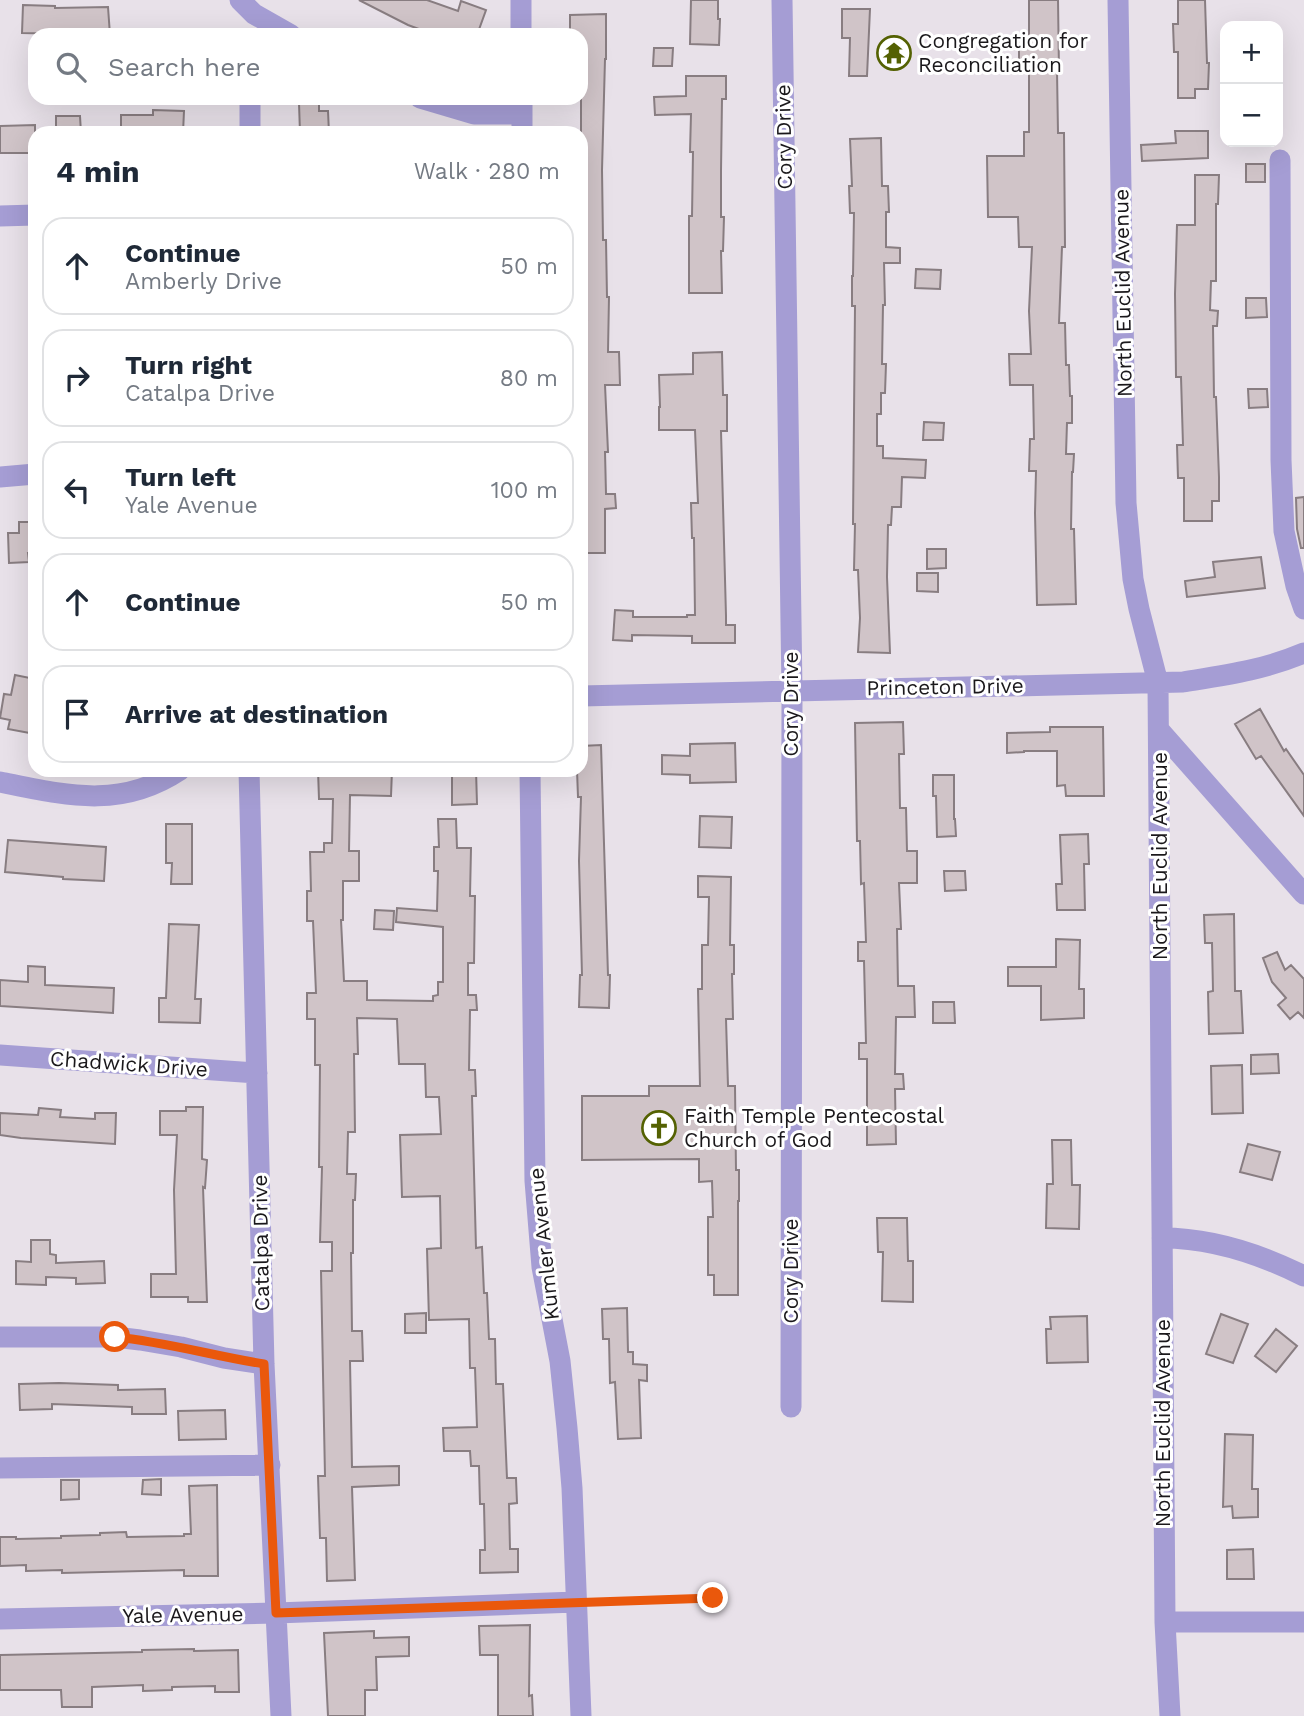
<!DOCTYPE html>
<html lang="en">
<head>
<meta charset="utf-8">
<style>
  :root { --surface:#fff; --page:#f6f6f7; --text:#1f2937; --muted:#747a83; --line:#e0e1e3 }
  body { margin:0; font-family:"Work Sans",sans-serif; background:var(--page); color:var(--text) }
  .controls { position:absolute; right:21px; top:21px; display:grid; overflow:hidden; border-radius:14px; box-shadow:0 7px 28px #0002 }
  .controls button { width:63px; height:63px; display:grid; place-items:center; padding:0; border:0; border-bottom:2px solid var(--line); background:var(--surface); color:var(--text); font:35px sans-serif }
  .stop { position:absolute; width:21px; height:21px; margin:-16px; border:5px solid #ea580c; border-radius:50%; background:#fff }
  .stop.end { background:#ea580c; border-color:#fff; box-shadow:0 2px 7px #0008 }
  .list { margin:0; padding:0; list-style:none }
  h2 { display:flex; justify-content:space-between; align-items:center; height:91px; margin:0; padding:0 28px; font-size:30px }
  h2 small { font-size:23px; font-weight:400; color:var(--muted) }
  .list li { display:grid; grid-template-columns:46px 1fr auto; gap:21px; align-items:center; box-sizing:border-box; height:98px; margin:0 14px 14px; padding:0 14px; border:2px solid var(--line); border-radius:21px }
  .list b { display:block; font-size:26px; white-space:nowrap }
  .list p { margin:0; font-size:23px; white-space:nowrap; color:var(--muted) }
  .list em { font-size:23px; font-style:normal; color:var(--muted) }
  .icon { flex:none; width:38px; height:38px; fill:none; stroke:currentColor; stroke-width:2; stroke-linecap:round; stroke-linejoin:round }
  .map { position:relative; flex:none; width:1304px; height:1716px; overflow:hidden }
  .search { position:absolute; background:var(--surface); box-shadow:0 7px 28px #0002; left:28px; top:28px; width:560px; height:77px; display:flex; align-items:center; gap:18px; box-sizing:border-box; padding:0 24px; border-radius:21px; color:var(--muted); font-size:26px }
  .panel { position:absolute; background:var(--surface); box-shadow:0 7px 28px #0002; left:28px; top:126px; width:560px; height:651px; border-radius:21px }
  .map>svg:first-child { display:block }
  .building { fill:#d0c4c8; stroke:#887d81; stroke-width:2 }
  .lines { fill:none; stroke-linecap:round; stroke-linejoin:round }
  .path { stroke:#928d93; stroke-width:3.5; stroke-dasharray:3.5 5; stroke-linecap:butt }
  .minor { stroke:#a59dd4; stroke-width:21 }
  .route { stroke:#ea580c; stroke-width:9 }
  .labels { text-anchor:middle; stroke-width:6; stroke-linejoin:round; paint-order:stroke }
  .poi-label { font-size:21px; fill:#1a181b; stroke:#fff; text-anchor:start }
  .street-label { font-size:21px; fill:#1a181b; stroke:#fff }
</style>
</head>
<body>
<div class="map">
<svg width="1304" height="1716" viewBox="0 0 1304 1716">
  <rect width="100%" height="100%" fill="#e8e1e9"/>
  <path class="building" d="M359,0H427L458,11L461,1L486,10L477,35H435L408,25Z
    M691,0H718V19H720L719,45L690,44Z
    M1029,0H1058L1059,71H1057L1058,133H1064L1065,247H1062L1059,323H1065L1066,365H1069L1070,396H1072V423H1067L1066,454H1074L1073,472H1072L1071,529H1074L1076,604L1037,605L1035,513L1036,471H1029L1030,439H1034L1033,385H1010L1009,354H1031L1029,311L1032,247H1019L1018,217H988L987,156H1024V132H1029V71L1019,72V43L1029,42Z
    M1178,0H1205L1207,63H1209L1208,89H1195V98H1178V52H1174L1173,24H1178Z
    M23,5L55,6V8L108,7L110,35L22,33Z
    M842,9H870L867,76H849L850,38H842Z
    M606,14V59H605L602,170L603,240H606L607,297H609L608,352H619L620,385H605L608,452H605L606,494H615L616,508L605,509V553H581V408H585L584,375H581V353H586L587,321H581V35H570V15Z
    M654,48H673L672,66H653Z
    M686,76H726V99H722L721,171V217H724L723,251H721L722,293H689V216H692L693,152H690L691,114L655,115L654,97L686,96Z
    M319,102V111H328L329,133H300L299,103Z
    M153,110L184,111L183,133H121V115H153Z
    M56,116H80L81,133H56Z
    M35,125V153H0V126Z
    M1175,131H1208V158L1142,161L1141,145L1176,143Z
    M881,138L882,186H888L889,212H886V247L900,248V263H884L885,305H883L882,364H886L885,393H881V414H877V446H883V458L926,460L925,478L902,477L901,507H892L891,525H888L887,577L890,653L858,652L860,618L858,570H854L855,524H853L855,306H852V276H853L854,213H850L849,186H852L850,139Z
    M1246,164H1265V182H1246Z
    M1195,175H1219L1218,204H1216V281H1211L1210,310L1218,311L1217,326H1213L1214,397H1216L1219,477V501H1212V521H1184V478H1178L1177,445H1183L1181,377H1176L1175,294L1177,225H1195Z
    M916,269L941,270L940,289L915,288Z
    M1246,298H1266L1267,317L1246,318Z
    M722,352L723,395H727V431H721L726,616V625H735V643H692V636L632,635V641L613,640L615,610L633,611V617H687V615H695L694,538H692L691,503H698L695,430H659V407H660L659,375L693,374V353Z
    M1248,389H1267L1268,407L1249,408Z
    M924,422L944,423L943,440H923Z
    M1304,497V548H1301L1297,529L1296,498Z
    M19,522H35V553H28L29,562L9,563L8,533H19Z
    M927,549H946V568L927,569Z
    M1261,557L1265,588L1187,597L1185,581L1215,577L1213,562Z
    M917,573H938V592L917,591Z
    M15,675L35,679V734L8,729L10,720L0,718L4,694L11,695Z
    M1260,709L1284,751L1286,749L1304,775V816L1261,756L1256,759L1235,724Z
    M903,722L904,754H899L900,808H906L907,851H917V883H899L901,929H897L898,986H914L915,1017H896L895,1074H903L904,1089H895L896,1144L867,1145V1059H859V1043H866L864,961H858V942H866L864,883L861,884L860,841H857L855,723Z
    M1050,727H1103L1104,796H1066L1065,785L1057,786V751H1024V752L1007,753V733L1050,732Z
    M735,743L736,782L690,783V775L662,774V755L690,756V744Z
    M601,745L608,975H610L609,1008L579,1007L580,975H582L579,861L581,797H578L577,770H581V746Z
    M318,770H392L391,796L350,795L349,851H359V881H343V920H341L344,981H367V1000L433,1001V996L438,995V982H443V927L396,922L397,908L437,911L438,871H434V847H439L438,819H456L457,848H471L470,896H475L474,963H468V995H476L477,1010H470L469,1070H475L476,1096H472L476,1248L482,1247L484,1293H487L489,1339H495L496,1384H503L507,1478H516L517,1503L509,1504L510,1549H518V1572L480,1573V1550H485L484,1504H480L479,1466H471L470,1451H444L443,1428L477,1427L475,1368H470L469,1319L429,1320L427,1249L441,1248L440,1196L402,1197L400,1135L441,1134L439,1097H426L425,1064H399L397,1019L357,1018L358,1054H354L355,1132H348L347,1174H356L355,1200H353V1253H351L352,1331H362L363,1361H350L352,1467L399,1466V1485L352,1487L355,1580L327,1581L326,1538H320L318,1476H325L321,1271H332V1242H320L322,1167H319L320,1065H315V1019H307V993H316L313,921H307V891H311L310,852H324V843H332L333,799H319Z
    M460,770H476L477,804L452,805V776H460Z
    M933,775H954V819H955L956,836L937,837L936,796H933Z
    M700,816L732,817L731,848L699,847Z
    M166,824H192V884H171L172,863H166Z
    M1088,834L1089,864H1084L1085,910H1057L1056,884H1062L1060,835Z
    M8,840L106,847L104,881L63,879V877L5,872Z
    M944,871H965L966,890L945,891Z
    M698,876L731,877L730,945H734V974H732L733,1019H726L728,1086H735L736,1170H739V1201H738V1295H714V1275H708V1217H713L712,1181L699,1182V1159L582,1160V1096H649V1086H700L698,989H702V945H708L709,897H698Z
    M375,910L394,911L393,930L374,929Z
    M1234,914L1235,991H1241L1243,1033L1209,1034L1208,992L1213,991L1212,943H1205L1204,915Z
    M169,924L199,925L195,999H201L200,1023L159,1022V998H166Z
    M1056,939L1080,940L1079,989H1084V1018L1041,1020V986H1008V967H1056Z
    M1277,952L1285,970L1291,965L1304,979V1018L1298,1012L1290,1019L1278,1005L1286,998L1272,982L1263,958Z
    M28,966L45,967V985L114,988L113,1013L0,1006V980L28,982Z
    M933,1002H954L955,1023H933Z
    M1278,1054L1279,1073L1251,1074V1055Z
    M1242,1065L1243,1113L1212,1114L1211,1066Z
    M186,1107H203L202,1159L207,1160L205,1188L203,1187L207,1302H188V1297H151V1274H176L174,1190L177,1135H160V1111H186Z
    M39,1108L61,1110L60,1117L95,1119V1113H116L115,1144L21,1138L0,1135V1113L38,1115Z
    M1052,1140H1071L1072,1185H1080L1079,1229L1046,1228L1047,1184H1053Z
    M1248,1144L1280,1152L1272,1180L1240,1172Z
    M877,1218H907L908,1261H913V1302L882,1301L883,1252H878Z
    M31,1240H50V1254L56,1255V1263L104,1261L105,1283L76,1284V1278L46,1277V1285L16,1284V1261L31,1262Z
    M627,1308L628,1352H633V1364L647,1365V1381L639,1380L641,1438L618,1439L615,1382L610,1383L609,1339H603L602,1309Z
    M426,1313V1333H405V1314Z
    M1221,1314L1248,1324L1233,1363L1206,1354Z
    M1087,1316L1088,1362L1047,1363L1046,1329H1051L1050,1317Z
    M1276,1329L1297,1346L1276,1372L1255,1356Z
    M59,1383L118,1385V1390L165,1389L166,1414H132V1407L52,1404V1409L20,1410L19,1384Z
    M225,1410L226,1439L179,1440L178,1411Z
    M1225,1434L1253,1435L1252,1489H1258V1517L1233,1518L1232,1506L1223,1507Z
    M161,1479V1495L142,1494L143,1480Z
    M61,1480H79V1499L61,1500Z
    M217,1485L218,1576H184V1570L62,1573V1570L26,1571V1565L0,1566V1537H16V1539L61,1538V1536L100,1535V1533L126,1532L127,1537L184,1536V1534H191L189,1486Z
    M1253,1549L1254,1579H1227V1550Z
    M530,1625L529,1696L532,1695L533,1716H498V1655H480L479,1626Z
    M374,1631V1638L409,1637V1656L376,1657L377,1690H365V1716H328L324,1633Z
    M194,1649V1651L238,1650L239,1692H215V1686L172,1687V1690L143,1691V1685L92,1687V1707H62L61,1690H0V1655L142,1652V1650Z"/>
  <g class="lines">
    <path class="path" d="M595,1603L713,1598"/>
    <path class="minor" d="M240,0L254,14L291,35
      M521,0V35
      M782,0L792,691L791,1407
      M1118,0L1126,503L1133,579L1139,609L1158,683L1165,1622L1170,1716
      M420,98L474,114H522
      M250,133V98
      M522,133V98
      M1280,160L1281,460L1284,531L1296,586L1304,609
      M0,216L35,215
      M0,477L35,474
      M581,696L1183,682C1226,675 1264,670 1304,653
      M1159,730L1304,894
      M249,770L264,1364L281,1716
      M530,770L535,1181L542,1267L560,1361L567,1428L572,1488L581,1716
      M0,782C65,795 120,810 180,770
      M0,1055L257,1073
      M1162,1238C1211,1238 1260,1254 1304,1276
      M0,1337H115L140,1340L181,1347L224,1358L264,1364
      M0,1468L270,1465
      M0,1619L276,1613L576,1602
      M1165,1622H1304"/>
  </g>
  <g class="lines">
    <path class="route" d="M115,1337C166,1342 214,1356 264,1364L276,1613L713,1598"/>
  </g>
  <defs>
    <g id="temple-ring" transform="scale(1.75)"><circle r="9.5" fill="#fff" stroke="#546102" stroke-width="1.5"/><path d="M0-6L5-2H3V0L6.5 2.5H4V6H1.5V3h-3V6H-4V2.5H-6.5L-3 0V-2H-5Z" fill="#546102"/></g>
    <g id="church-ring" transform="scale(1.75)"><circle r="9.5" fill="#fff" stroke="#546102" stroke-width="1.5"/><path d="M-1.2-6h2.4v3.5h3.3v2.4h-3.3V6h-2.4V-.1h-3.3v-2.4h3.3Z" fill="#546102"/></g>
  </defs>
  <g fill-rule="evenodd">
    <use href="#temple-ring" x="894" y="53"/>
    <use href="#church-ring" x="659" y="1128"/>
  </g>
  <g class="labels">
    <g class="poi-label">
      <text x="918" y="48">Congregation for<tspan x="918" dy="24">Reconciliation</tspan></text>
      <text x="684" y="1123">Faith Temple Pentecostal<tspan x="684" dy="24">Church of God</tspan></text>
    </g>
    <g class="street-label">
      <text transform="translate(784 137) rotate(-91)" y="7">Cory Drive</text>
      <text transform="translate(1123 293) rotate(-91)" y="7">North Euclid Avenue</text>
      <text transform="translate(945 687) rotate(-1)" y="7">Princeton Drive</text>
      <text transform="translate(791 704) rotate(-90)" y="7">Cory Drive</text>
      <text transform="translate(1160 856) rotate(-90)" y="7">North Euclid Avenue</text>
      <text transform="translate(129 1064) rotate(4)" y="7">Chadwick Drive</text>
      <text transform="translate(261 1243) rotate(-91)" y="7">Catalpa Drive</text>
      <text transform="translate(544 1244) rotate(-96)" y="7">Kumler Avenue</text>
      <text transform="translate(791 1271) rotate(-90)" y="7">Cory Drive</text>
      <text transform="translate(1163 1423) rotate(-90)" y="7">North Euclid Avenue</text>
      <text transform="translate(183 1615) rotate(-1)" y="7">Yale Avenue</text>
    </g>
  </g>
</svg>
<div class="controls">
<button>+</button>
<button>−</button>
</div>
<div class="stop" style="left:115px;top:1337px"></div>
<div class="stop end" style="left:713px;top:1598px"></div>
<div class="search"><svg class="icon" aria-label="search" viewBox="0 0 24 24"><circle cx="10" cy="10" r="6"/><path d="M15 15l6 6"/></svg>Search here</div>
<section class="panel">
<h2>4 min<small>Walk · 280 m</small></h2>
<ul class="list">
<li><svg class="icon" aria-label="ahead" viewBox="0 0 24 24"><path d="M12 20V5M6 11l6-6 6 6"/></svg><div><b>Continue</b><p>Amberly Drive</p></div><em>50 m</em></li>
<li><svg class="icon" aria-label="right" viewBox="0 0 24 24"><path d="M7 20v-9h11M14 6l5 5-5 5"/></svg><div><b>Turn right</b><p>Catalpa Drive</p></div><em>80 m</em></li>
<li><svg class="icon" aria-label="left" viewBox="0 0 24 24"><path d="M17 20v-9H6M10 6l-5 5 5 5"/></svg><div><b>Turn left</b><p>Yale Avenue</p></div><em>100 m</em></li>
<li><svg class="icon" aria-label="ahead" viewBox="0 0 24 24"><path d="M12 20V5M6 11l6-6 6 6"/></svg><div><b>Continue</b></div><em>50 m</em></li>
<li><svg class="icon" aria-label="arrive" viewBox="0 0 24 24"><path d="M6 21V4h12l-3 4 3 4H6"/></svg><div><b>Arrive at destination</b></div></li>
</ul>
</section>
</div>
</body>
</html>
